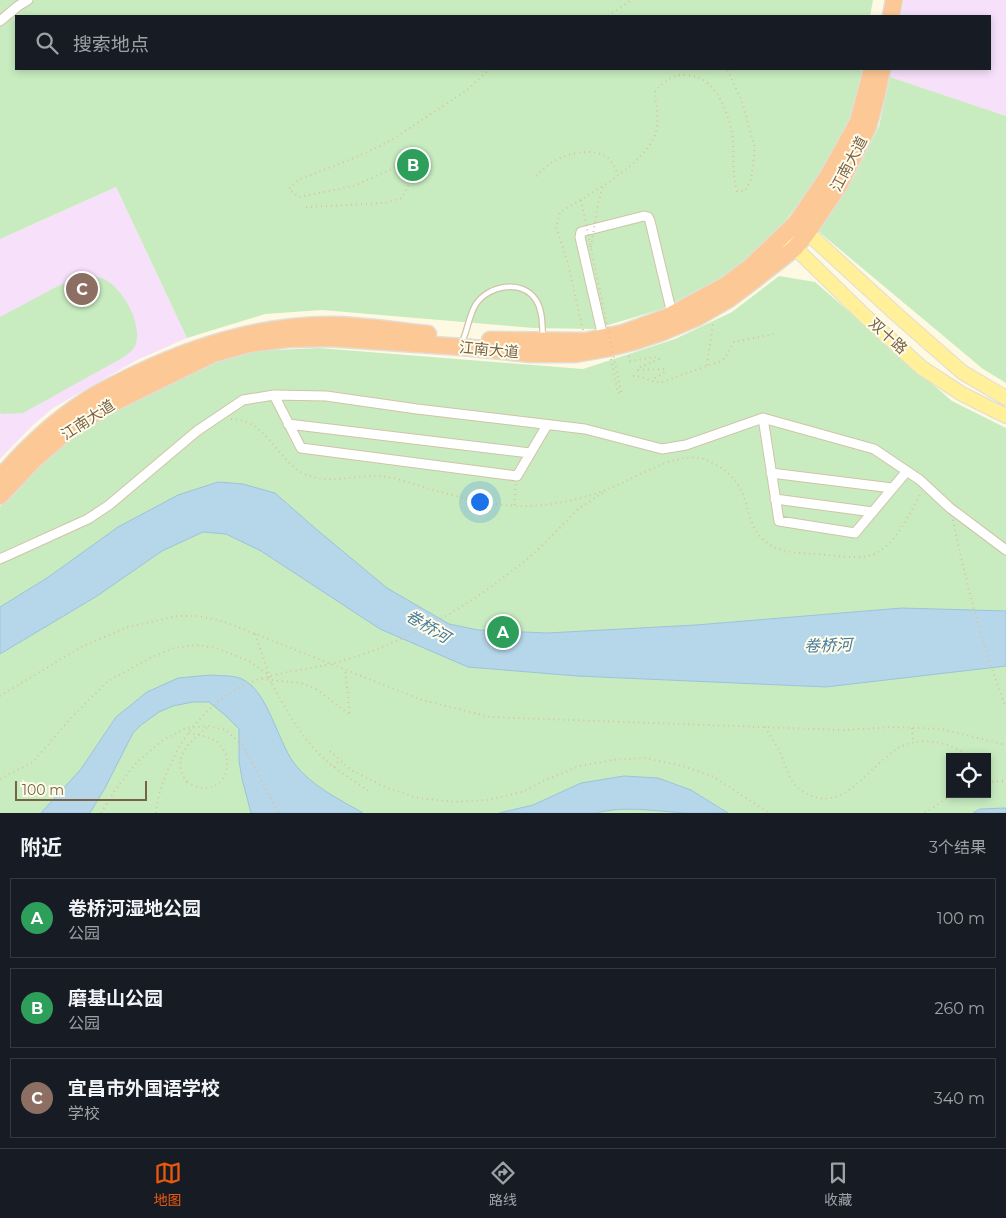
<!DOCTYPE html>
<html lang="zh">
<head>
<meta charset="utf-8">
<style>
  :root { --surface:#171b24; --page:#20242c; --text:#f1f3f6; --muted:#9ea1a6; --line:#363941; --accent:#ea580c }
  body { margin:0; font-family:Montserrat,"Noto Sans SC",sans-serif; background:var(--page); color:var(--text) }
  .controls { position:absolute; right:15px; bottom:15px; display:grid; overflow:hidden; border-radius:0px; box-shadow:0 2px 8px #0003 }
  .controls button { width:45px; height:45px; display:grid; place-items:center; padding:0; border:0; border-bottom:1px solid var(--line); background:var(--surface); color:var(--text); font:25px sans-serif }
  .scale { position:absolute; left:15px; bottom:12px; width:132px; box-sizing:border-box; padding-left:5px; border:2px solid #786347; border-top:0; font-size:14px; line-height:18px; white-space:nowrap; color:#786347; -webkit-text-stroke:4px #fffceb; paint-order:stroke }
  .you { position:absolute; left:479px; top:501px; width:18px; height:18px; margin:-12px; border:4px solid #fff; border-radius:50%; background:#1a73e8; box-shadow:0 0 0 8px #1a73e833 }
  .badge { display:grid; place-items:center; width:32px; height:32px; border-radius:50%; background:var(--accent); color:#fff; font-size:16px; font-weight:700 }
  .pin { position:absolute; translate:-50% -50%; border:2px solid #fff; box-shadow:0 1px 5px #0006 }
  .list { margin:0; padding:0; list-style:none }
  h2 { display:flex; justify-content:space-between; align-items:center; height:65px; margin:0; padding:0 20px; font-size:21px }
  h2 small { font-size:16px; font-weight:400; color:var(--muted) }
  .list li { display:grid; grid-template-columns:32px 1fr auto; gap:15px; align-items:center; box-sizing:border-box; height:80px; margin:0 10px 10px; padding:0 10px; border:1px solid var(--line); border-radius:0px }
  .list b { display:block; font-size:19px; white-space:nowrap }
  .list p { margin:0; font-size:16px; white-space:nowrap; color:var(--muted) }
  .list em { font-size:16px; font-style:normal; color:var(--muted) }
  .icon { flex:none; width:28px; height:28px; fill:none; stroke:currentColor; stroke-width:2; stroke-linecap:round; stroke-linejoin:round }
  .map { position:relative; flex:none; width:1006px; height:813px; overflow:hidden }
  .search { position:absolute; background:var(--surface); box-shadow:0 2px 8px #0003; left:15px; right:15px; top:15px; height:55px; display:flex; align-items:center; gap:12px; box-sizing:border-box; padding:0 18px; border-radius:0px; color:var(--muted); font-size:19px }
  .sheet { height:335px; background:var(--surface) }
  nav { display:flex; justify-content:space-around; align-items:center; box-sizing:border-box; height:70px; border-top:1px solid var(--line); background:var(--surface); font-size:14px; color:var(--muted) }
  nav a { display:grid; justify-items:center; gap:2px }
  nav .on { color:var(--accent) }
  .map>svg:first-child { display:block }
  .education { fill:#f6e0fa }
  .green { fill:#c8ecc0; fill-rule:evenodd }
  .water { fill:#b6d6e9; stroke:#9cc3db }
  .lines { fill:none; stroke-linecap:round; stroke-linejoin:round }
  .lane-casing { stroke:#d0c3a9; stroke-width:7 }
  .street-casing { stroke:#d0c3a9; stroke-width:11 }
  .primary-casing { stroke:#e1ddd7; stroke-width:16 }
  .highway-casing { stroke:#e1ddd7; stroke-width:19 }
  .path { stroke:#dac29c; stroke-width:2; stroke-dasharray:1 4; stroke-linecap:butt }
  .lane { stroke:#fff; stroke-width:4.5 }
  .street { stroke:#fff; stroke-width:9 }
  .primary { stroke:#fff099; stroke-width:14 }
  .highway { stroke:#fcc896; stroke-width:16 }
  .path-bridge { stroke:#dac29c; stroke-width:2; stroke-dasharray:1 4; stroke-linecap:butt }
  .labels { text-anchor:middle; stroke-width:4; stroke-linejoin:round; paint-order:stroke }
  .street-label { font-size:15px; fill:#786347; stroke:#fffceb }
  .water-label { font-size:16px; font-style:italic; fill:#447a9c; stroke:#fffceb }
</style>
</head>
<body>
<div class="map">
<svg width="1006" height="813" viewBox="0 0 1006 813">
  <rect width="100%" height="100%" fill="#fef9e3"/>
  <path class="education" d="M904,0H1006V116L890,77L891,69H990V16H901Z
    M116,187L187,338L137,360L53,408L33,425L0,459V239Z"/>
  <path class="green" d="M0,0H873L870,16H16V69H862L855,109L837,146L813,185L772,238L741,264L718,279L662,309L595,329L533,328L322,310L265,314L187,338L116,187L0,239Z
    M890,77L1006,116V383L983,369L819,232L853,179L879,126Z
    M779,276L815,282L952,401L1006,428V813H0V507L41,462L91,424L206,365L254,351L319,348L583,369L675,339L732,312ZM950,757H987V794H950Z
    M81,277C88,278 98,276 104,279C123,288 144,326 135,346C133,350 128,354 124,357L23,413L2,414L0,413V317L58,286Z"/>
  <path class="water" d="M218,482L243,484L275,493L316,529L387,588L449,624L478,630L547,633L696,625L902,608L1006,611V666L826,687L577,676L468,667L380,629L261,551L226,534L203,532L162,551L97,596L0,654V607L47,578L118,527L178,495Z
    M211,675C220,676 234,675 242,679C268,691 277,740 294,763C311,786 339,799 363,813H251L242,779L239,761V729L226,716L209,702H193L173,706L159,712L141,725L133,733L105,788L90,813H41L81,769L116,717L147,692L178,678Z
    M624,776L658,778L691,790L728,813C715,813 702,813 689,813C658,812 627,805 596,813H499L533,805L581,783Z
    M1006,808V813H973L980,809Z"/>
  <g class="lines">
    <g class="lane-casing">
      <path id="lane" d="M464,337C468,327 470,313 476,304C489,285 522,279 536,300C543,311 542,325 543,338"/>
    </g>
    <g class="street-casing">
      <path id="street" d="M0,21L18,6L28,0
        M603,337L580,237L581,232L644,216L648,217L650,221L672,314
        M274,395L301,448L517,476L547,425
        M763,418L779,521L855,533L907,471
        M288,424L530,453
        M771,473L892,488
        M775,499L873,512
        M0,559L88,519L109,505L197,431L243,400L274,395L326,396L417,409L585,429L662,449L686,445L763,418L874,449L920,480L950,508L1006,550"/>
    </g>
    <g class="primary-casing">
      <path id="primary" d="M800,226L896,314L962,372L1006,398
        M784,237L867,318L922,368L962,394L1006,416"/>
    </g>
    <g class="highway-casing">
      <path id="highway" d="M891,16L894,0
        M490,340L586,341L623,333L667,317L726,285L749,268L796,223L828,176L858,122L872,69
        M0,478C24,450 51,424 81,404C97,392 116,384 134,375C196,345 261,325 330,325C363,325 396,331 428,334
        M0,496L34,460L70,429L105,407L213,354L249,344L287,339L329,338L462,347L532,354H575L609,348L636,341L660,333L696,318L729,299L753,281L795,248L807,233L840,184L868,127L877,94L882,69"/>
    </g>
    <path class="path" d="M608,16L631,0
      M536,176C543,170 549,163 558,159C572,152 595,148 608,158C612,161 616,170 618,175
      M306,207L384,203L402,198L409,184L406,168L398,166L354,186L299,197L289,189L298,180L354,158L390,141L467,90L490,69
      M583,330L567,260L556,227L560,212C588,195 647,164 656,132C659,119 657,105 654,93C665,80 674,72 693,76C716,80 728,112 732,133C735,152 731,171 737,191H745L751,179L755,148L742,102L727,69
      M629,356L630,361L657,357L659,359L638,368V370L664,369L665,372L652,380
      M611,359L618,393L621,392
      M707,365L713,324
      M633,376C643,376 652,383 662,382L721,361L725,358L734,342L774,334
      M231,419C269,420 276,462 307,475C330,484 352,476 375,476C393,476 413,484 430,489C461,498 492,506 525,506C552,506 583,499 608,489C632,480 674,453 699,458C717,462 734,475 742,492C749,509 750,530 766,542C779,553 800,553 816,554C831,555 846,558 861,557C892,556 908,515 922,492
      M514,505L516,483
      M577,510L604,492
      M953,520C966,584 983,647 1006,708
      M255,634L271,680
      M272,684C289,715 306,746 334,767C346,776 358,784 370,792
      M316,689L350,715L345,669
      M0,696L81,647L128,627L177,616H199L225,622L422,700L490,717L843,730L893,727L942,729L1006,745
      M765,727C771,737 778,747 782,757C786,766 788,776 795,785C798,789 805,793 810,795C846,813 874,759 902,746C924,736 952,743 971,757
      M912,728L913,743
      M330,751L351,770L385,787L418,798L455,802L488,800L522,792L548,779L580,766L612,760L644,758L683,766L714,777L769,813
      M334,767L339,760
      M987,776L991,781
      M0,779L33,762L71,718L108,681L156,655L174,648L196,645L216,648L249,661L266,673L272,684
      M187,782C169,757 191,741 209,726
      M987,782L1006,781
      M101,813L115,790L136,763L163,740L186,728L209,726L226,730L243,746L279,813
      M925,813L953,794"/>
    <use href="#lane" class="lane"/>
    <use href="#street" class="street"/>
    <use href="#primary" class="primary"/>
    <use href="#highway" class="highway"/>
    <path class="path-bridge" d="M581,200L621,392
      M591,247L598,204L603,185
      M262,679L301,683L316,689
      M187,782C190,783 194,786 197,787C225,795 238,759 217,742C209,736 198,735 188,733
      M156,813C157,794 165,776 173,759C190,723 221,692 259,679C281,672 304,670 326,665C358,658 392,644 421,629C462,609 500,582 534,553C549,540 563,524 577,510"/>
  </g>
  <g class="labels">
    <g class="street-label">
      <text transform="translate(849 164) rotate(-62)" y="5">江南大道</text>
      <text transform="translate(888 336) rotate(42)" y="5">双十路</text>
      <text transform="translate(489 350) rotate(5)" y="5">江南大道</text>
      <text transform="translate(88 420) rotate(-33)" y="5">江南大道</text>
    </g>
    <g class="water-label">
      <text transform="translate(428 626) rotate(31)" y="6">卷桥河</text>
      <text transform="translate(828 645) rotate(-2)" y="6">卷桥河</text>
    </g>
  </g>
</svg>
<div class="controls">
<button><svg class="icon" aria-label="locate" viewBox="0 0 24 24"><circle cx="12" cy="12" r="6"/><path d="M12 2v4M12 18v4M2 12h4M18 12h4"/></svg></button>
</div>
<div class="scale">100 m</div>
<div class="you"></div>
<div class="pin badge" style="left:503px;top:632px;background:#2e9e5b">A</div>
<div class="pin badge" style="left:413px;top:165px;background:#2e9e5b">B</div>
<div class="pin badge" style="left:82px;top:289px;background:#8d6e63">C</div>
<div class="search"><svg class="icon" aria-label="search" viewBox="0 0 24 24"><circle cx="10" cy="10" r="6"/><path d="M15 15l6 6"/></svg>搜索地点</div>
</div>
<section class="sheet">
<h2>附近<small>3个结果</small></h2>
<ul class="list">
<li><span class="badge" style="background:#2e9e5b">A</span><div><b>卷桥河湿地公园</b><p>公园</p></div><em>100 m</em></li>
<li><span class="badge" style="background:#2e9e5b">B</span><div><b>磨基山公园</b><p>公园</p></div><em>260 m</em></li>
<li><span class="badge" style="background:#8d6e63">C</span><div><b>宜昌市外国语学校</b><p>学校</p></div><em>340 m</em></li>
</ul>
</section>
<nav>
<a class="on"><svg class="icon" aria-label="map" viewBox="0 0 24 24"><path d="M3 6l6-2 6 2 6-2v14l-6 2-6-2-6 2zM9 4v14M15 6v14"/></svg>地图</a>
<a><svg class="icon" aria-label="directions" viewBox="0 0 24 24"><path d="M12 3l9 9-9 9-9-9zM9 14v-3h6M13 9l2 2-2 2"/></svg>路线</a>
<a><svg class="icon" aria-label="saved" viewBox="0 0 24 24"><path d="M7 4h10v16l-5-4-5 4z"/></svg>收藏</a>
</nav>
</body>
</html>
